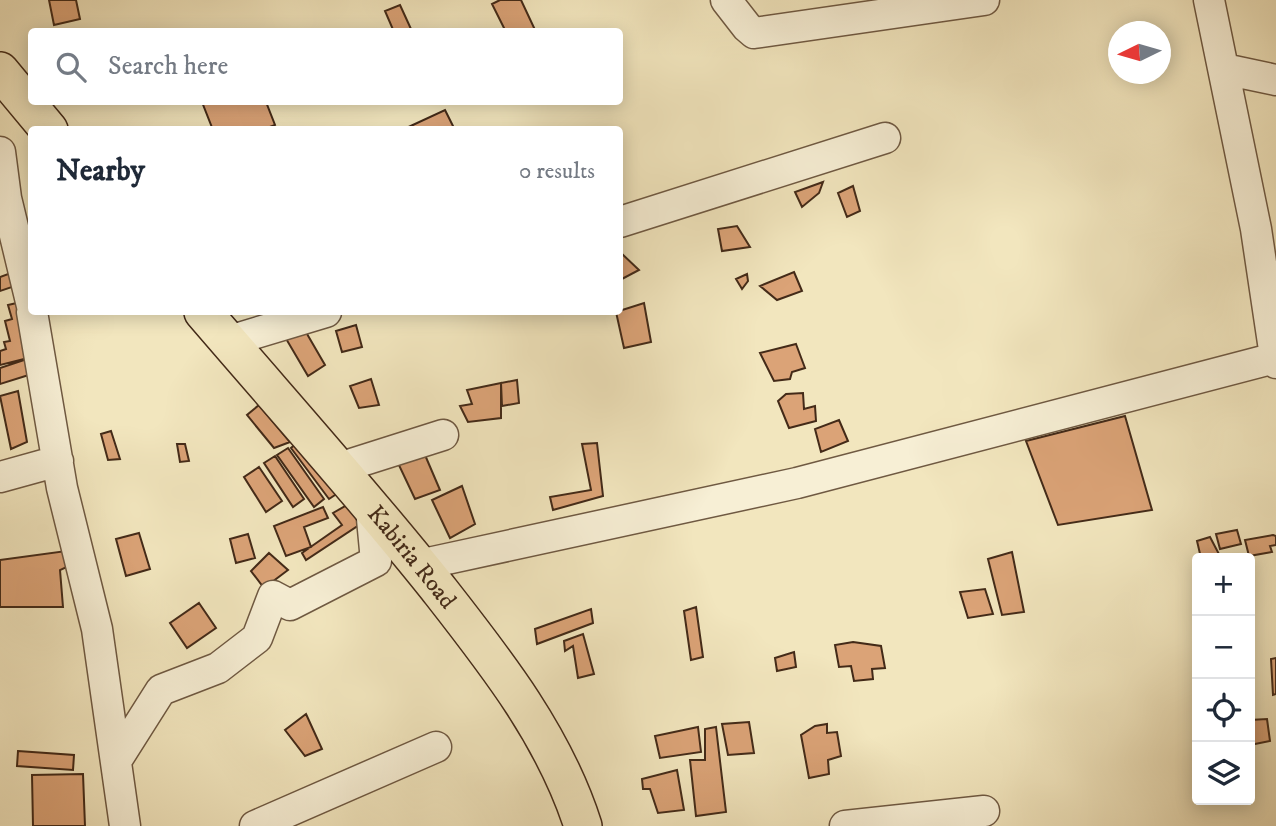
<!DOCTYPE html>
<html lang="en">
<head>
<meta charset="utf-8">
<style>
  :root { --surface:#fff; --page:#f6f6f7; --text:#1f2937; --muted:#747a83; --line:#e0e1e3 }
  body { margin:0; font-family:"IM FELL DW Pica",serif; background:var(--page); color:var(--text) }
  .controls { position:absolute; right:21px; bottom:21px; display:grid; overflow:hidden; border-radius:7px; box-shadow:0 4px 18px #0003 }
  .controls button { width:63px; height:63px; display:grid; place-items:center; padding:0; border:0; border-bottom:2px solid var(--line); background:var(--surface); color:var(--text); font:35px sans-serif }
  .compass { position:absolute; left:1108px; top:21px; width:63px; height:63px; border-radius:50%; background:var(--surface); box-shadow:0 4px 18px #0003; rotate:265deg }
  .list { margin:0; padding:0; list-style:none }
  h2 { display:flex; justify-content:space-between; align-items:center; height:91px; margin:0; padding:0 28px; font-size:30px }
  h2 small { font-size:23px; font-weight:400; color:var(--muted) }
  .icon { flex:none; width:38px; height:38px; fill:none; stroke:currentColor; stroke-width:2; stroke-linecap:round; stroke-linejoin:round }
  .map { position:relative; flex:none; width:1276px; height:826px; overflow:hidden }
  .search { position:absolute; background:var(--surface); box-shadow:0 4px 18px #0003; left:28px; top:28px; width:595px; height:77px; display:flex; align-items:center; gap:18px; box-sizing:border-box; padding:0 24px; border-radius:7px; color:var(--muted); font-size:26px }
  .panel { position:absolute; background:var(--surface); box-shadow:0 4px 18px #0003; left:28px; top:126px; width:595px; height:189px; border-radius:7px }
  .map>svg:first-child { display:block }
  .building { fill:#dba377; stroke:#432a18; stroke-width:2 }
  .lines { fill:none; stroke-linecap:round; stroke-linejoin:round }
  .minor-casing { stroke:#6f5942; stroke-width:33 }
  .major-casing { stroke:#432a18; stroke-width:40 }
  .minor { stroke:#f7efd5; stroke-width:30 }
  .major { stroke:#f2e6be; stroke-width:37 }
  .labels { text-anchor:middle; stroke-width:5; stroke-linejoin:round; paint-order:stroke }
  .street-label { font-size:24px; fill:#432a18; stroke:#f7efd5 }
</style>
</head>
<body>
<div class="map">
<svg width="1276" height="826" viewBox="0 0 1276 826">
  <rect width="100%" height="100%" fill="#f2e6be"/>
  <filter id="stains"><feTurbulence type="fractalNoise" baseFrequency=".00286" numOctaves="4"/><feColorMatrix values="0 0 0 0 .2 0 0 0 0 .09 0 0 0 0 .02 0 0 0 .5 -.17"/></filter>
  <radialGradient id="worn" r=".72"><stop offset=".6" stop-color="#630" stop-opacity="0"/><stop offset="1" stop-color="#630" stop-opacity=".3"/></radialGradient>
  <path class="building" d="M49,0H76L80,19L54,25Z
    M500,0H521L536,32H506L492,4Z
    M400,5L411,29L394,32L385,11Z
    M202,102H266L275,125L262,130H213Z
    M445,110L455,130H402Z
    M823,182L819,193L802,207L795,192Z
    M853,186L860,211L847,217L838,193Z
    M737,226L750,247L722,251L718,229Z
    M620,252L639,270L620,280Z
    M19,270L24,283L0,291V277Z
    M794,272L802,291L777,300L760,286Z
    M747,274L748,281L742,289L736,279Z
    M21,302L32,357L0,365V351L6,349L4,342L10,341L5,321L12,319L8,305Z
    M644,303L651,342L624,348L616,312Z
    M356,325L362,347L342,352L336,331Z
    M303,327L325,365L308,376L285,337Z
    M796,344L805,368L792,372L790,379L774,381L760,353Z
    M30,358L35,373L0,384V368Z
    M371,379L379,405L359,408L350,386Z
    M517,380L519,403L502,406L501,383Z
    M501,383V418L468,422L460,406L472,404L467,390Z
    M18,391L27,442L11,449L0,396Z
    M803,393L804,409L815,406L816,421L789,428L778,401L786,394Z
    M259,405L290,442L274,448L247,415Z
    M1125,416L1152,510L1058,525L1026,441Z
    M839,420L848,441L821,452L815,429Z
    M111,431L120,459L108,460L101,434Z
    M303,438L341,491L329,499L291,448Z
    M597,443L603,496L553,510L550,497L591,490L582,444Z
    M177,444H185L189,461L180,462Z
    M288,448L324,499L314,507L277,455Z
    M425,455L440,490L415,499L397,461Z
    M275,456L304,499L293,507L264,463Z
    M259,467L282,501L266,512L244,477Z
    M462,486L475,524L450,538L432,500Z
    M354,501L362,523L306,560L302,553L342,525L333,513Z
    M323,507L328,518L304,527L311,547L286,556L274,526Z
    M1237,530L1241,544L1220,549L1216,534Z
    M139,533L150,569L126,576L116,539Z
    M248,534L255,558L236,563L230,539Z
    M1273,535L1276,536V545L1270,546L1272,552L1249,556L1245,540Z
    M1210,537L1221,558H1201L1197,541Z
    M66,551L71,565L60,570L63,607H0V560Z
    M1012,552L1024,612L1002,615L988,559Z
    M269,553L288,570L264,588L251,571Z
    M985,589L993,614L968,618L960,592Z
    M199,603L216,628L187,648L170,623Z
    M696,607L703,657L691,660L684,611Z
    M591,609L593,623L537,644L535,629Z
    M583,634L594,674L578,678L573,646L565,651L564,641Z
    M853,642L881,646L885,668L872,669L873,679L854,681L851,666L839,667L835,645Z
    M794,652L796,667L777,671L775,658Z
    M1276,658V694L1273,695L1271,659Z
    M306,714L322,749L305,756L285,730Z
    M1267,719L1270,741L1250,745V720Z
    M749,722L754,753L728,755L722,724Z
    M827,724V733L837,732L841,756L828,760L829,774L809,778L801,735L815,726Z
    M698,727L701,752L660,758L655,736Z
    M716,727L726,812L696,816L690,760H705V729Z
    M18,751L74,755L73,770L17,766Z
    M677,770L684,810L658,813L650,789H643L642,779Z
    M83,774L85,826H33L32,775Z"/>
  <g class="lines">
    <g class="minor-casing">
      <path id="minor" d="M726,0L747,27L754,33L984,0
        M1209,0L1256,229L1276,363
        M1224,69L1276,80
        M0,152L6,198L0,200
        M6,198L32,306
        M620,222L885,138
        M32,312L62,488L97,629L125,826
        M229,341L326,312
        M339,468L443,435
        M0,477L58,461
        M419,565L797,483L1275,358
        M116,761L161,690L218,668L257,638L273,596L290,605L376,561L371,508
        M255,826L436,747
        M845,826L984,811"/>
    </g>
    <g class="major-casing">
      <g id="major">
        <path d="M0,71L49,130"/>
        <path id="s1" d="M203,312C281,403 362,493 437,587C495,661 554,735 583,826"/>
      </g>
    </g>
    <use href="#minor" class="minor"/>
    <use href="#major" class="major"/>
  </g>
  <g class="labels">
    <g class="street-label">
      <text dy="8" stroke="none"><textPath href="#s1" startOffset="322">Kabiria Road</textPath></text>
    </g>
  </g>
  <rect width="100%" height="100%" filter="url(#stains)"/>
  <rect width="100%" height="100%" fill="url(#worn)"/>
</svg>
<div class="controls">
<button>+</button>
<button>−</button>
<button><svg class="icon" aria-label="locate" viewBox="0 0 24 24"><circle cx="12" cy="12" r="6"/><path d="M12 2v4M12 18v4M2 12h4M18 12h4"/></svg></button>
<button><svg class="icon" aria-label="layers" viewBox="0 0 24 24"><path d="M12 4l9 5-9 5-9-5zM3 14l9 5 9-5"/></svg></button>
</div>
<svg class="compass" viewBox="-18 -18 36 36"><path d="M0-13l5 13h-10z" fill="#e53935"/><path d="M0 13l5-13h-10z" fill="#747a83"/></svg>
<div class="search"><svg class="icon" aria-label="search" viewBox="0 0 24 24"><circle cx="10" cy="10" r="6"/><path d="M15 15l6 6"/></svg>Search here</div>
<section class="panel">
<h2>Nearby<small>0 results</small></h2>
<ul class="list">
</ul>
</section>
</div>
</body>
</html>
